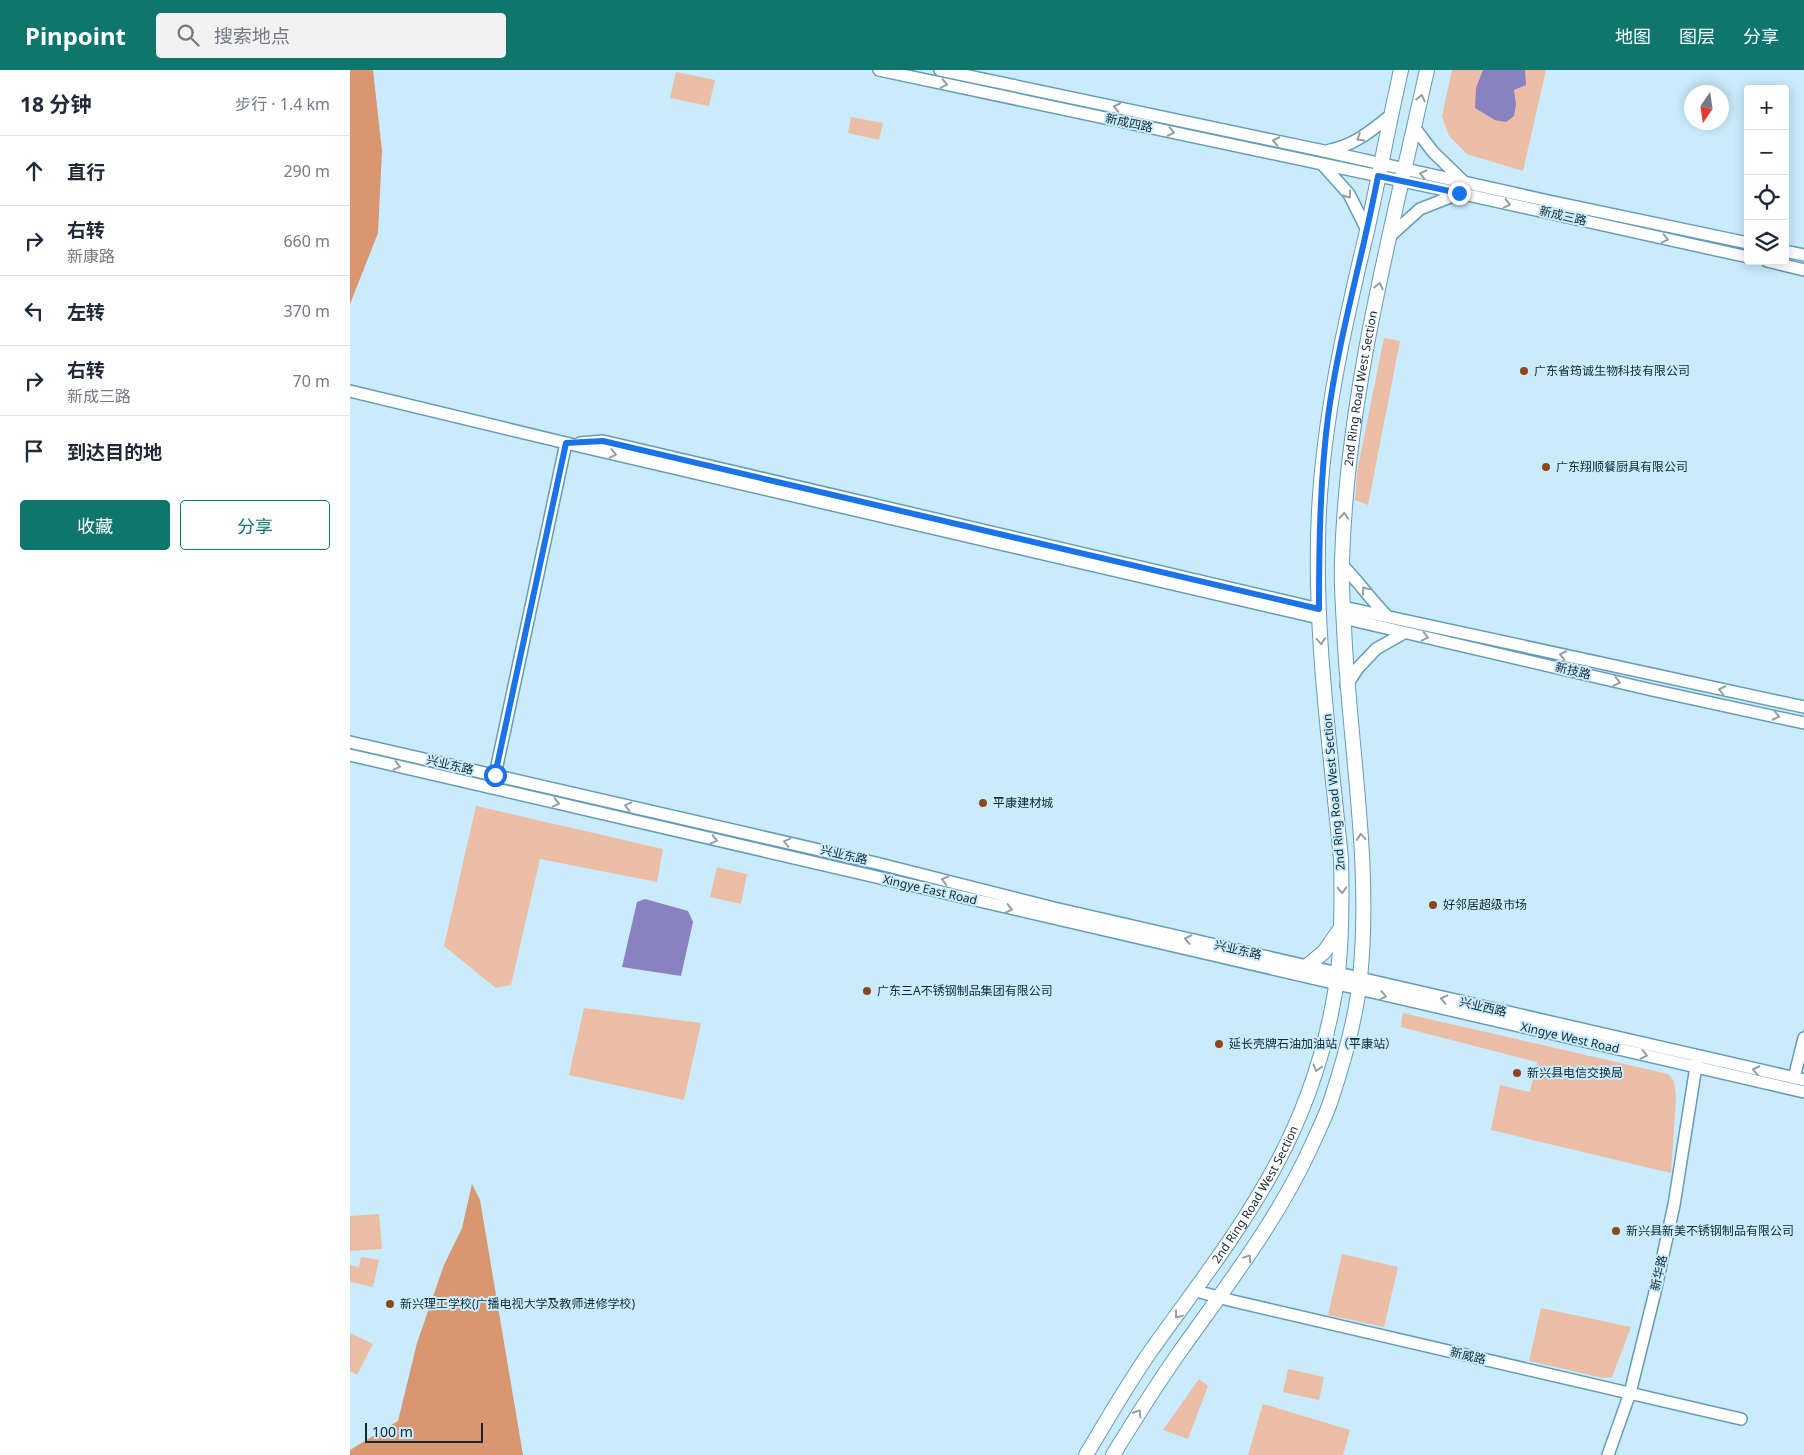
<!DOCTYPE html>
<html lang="zh">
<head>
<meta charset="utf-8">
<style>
  :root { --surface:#fff; --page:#f2f2f3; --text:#1f2937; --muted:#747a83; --line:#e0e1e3; --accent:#0f766e }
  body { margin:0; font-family:"Noto Sans","Noto Sans SC",sans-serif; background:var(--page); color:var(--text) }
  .controls { position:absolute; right:15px; top:15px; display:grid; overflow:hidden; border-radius:5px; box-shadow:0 2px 12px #0003 }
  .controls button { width:45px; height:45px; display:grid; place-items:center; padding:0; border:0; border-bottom:1px solid var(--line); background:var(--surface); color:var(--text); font:25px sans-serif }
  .compass { position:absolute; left:1334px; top:15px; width:45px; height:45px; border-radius:50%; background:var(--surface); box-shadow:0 2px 12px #0003; rotate:193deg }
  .scale { position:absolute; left:15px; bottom:12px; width:118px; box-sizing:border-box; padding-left:5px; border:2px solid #112832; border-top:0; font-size:14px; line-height:18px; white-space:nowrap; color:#112832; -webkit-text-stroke:4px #c9ebfc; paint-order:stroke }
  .stop { position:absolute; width:15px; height:15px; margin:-11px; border:4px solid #1a73e8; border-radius:50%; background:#fff }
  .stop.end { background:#1a73e8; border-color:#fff; box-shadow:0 1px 5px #0008 }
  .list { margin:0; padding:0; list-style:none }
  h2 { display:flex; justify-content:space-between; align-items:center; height:65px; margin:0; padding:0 20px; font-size:21px }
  h2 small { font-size:16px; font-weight:400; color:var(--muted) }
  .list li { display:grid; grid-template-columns:32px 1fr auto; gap:15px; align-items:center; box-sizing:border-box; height:70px; padding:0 20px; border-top:1px solid var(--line) }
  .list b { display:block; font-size:19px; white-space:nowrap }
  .list p { margin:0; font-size:16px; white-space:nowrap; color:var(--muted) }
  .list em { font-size:16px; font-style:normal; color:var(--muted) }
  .actions { display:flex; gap:10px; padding:15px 20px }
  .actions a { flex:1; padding:11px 0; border:1px solid var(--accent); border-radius:5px; text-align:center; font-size:18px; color:var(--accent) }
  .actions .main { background:var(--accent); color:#fff }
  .icon { flex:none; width:28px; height:28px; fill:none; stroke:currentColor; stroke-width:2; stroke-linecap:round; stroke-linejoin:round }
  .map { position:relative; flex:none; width:1454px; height:1385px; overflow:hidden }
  header { display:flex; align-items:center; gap:30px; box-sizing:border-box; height:70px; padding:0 25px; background:var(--accent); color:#fff }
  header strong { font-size:24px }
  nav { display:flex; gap:28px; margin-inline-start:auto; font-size:18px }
  .search { width:350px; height:45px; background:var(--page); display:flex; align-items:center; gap:12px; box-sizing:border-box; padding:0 18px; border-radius:5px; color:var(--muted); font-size:19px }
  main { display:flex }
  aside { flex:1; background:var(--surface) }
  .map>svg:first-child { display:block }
  .green { fill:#ebbda4 }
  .forest { fill:#d89671 }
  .water { fill:#8a81c0 }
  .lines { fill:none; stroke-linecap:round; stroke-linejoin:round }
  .minor-casing { stroke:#659cb7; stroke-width:14 }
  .major-casing { stroke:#659cb7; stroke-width:16 }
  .minor { stroke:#fff; stroke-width:11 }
  .major { stroke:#fff; stroke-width:14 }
  .oneway { stroke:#949ea3 }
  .route { stroke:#1a73e8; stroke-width:6 }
  .poi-dot { fill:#8b471b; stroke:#c9ebfc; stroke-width:2 }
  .labels { text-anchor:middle; stroke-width:4; stroke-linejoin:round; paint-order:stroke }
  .street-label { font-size:12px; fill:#112832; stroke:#c9ebfc }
  .poi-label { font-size:12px; fill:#112832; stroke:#c9ebfc; text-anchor:start }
</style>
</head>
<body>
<header>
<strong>Pinpoint</strong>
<div class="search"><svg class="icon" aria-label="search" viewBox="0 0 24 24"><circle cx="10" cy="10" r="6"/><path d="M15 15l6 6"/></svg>搜索地点</div>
<nav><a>地图</a><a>图层</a><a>分享</a></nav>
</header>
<main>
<aside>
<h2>18 分钟<small>步行 · 1.4 km</small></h2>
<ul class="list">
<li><svg class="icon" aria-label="ahead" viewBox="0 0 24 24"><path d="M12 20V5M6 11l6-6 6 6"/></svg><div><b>直行</b></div><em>290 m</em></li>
<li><svg class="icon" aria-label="right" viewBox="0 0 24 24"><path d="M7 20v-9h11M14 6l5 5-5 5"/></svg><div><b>右转</b><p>新康路</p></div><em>660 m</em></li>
<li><svg class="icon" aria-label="left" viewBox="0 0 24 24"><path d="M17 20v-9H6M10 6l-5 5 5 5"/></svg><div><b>左转</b></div><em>370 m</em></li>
<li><svg class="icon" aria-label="right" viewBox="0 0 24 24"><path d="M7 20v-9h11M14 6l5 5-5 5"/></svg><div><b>右转</b><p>新成三路</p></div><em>70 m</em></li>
<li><svg class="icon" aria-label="arrive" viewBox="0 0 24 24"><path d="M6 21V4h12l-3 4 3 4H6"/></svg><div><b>到达目的地</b></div></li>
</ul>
<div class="actions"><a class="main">收藏</a><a>分享</a></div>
</aside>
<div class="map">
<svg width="1454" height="1385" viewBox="0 0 1454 1385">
  <rect width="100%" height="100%" fill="#c9ebfc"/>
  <path class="green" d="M1102,0H1196L1173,101L1117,84L1099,66L1092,46Z
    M326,2L365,10L359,36L320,28Z
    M501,47L533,53L529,70L498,63Z
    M1034,268L1050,271L1018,435L1005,430L1007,402Z
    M126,736L313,779L307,812L190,789L161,915L146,918L94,876Z
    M367,797L397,804L391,834L360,827Z
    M234,938L351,953L334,1030L219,1005Z
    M1053,943L1318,1004L1324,1011L1326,1027L1321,1103L1141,1060L1150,1015L1180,1022L1187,992L1051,957Z
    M29,1144L32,1179L0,1181V1146Z
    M992,1184L1048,1197L1034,1257L978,1245Z
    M11,1187L29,1190L23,1217L0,1212V1195L9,1197Z
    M1191,1238L1281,1257L1262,1307L1253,1308L1179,1291Z
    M0,1263L23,1274L7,1305L0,1301Z
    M938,1299L974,1307L969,1330L933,1322Z
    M849,1309L858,1316L838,1369L813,1360Z
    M913,1334L1000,1360L993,1385H898Z"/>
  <path class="forest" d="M0,0H23L32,81L28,163L0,234Z
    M122,1114L130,1130L173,1385H0V1380L48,1351L67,1273L94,1195L112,1158Z"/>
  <path class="water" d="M1133,0H1175L1176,15L1164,20L1166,34L1164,46L1156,52L1145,50L1125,38L1126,18Z
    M295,829L338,841L343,852L331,906L272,897L287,832Z"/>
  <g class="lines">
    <g class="minor-casing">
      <path id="minor" d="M529,0L1109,123L1398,187
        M590,0L974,81L1194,130L1398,173
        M1064,57L1083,82L1114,112
        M980,80C1005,75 1022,60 1041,45
        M972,94L999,124L1017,160
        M1039,167L1070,139L1108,124
        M1435,181L1454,185
        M1417,191L1454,200
        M0,321L216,373L145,705
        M216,373L969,548
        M230,373L253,371L969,539
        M992,495C1008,511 1021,530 1037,546
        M993,537L1454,637
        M993,548L1302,620L1454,653
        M996,616L1008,598L1026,579L1054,563
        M0,672L526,793L704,838L1454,1010
        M0,685L1454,1022
        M1444,1008L1454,968
        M846,1221L883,1231L1391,1349
        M1258,1385L1280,1323L1305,1222L1324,1135L1347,990"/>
    </g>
    <g class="major-casing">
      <g id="major">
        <path d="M957,896L974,882L990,859"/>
        <path id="s1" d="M736,1385C757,1350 777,1315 800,1282C844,1220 891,1161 927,1093C958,1035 979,969 988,903C992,865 992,827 991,789C980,674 963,557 969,441C974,346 995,253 1017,161C1029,107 1039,53 1051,0"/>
        <path id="s2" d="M763,1385C785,1349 807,1314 831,1280C878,1214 927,1151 961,1077C968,1061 976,1046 981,1030C994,991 1006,949 1010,908C1022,791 999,674 994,557C993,535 991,513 992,491C997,324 1041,162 1077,0"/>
      </g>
    </g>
    <use href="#minor" class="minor"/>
    <use href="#major" class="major"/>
  </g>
  <defs><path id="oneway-chevron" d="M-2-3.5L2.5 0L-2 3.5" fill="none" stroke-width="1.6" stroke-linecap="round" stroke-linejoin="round" transform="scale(1.25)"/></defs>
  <g class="oneway">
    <use href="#oneway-chevron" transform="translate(594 14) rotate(12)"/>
    <use href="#oneway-chevron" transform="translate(1071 28) rotate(-77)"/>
    <use href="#oneway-chevron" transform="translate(767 37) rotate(-168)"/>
    <use href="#oneway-chevron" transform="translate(821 62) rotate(12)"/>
    <use href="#oneway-chevron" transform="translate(1010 68) rotate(149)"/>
    <use href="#oneway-chevron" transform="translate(926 71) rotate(-168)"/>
    <use href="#oneway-chevron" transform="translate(1073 104) rotate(-167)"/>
    <use href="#oneway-chevron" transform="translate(998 125) rotate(55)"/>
    <use href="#oneway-chevron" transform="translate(1157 134) rotate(13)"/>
    <use href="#oneway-chevron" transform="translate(1315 169) rotate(13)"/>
    <use href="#oneway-chevron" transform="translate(1029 216) rotate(-78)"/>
    <use href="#oneway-chevron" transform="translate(263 384) rotate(13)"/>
    <use href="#oneway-chevron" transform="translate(994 446) rotate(-86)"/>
    <use href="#oneway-chevron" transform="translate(1015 520) rotate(-127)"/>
    <use href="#oneway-chevron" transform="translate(1075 567) rotate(13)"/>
    <use href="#oneway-chevron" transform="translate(971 571) rotate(85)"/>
    <use href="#oneway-chevron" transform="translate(1213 585) rotate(-168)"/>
    <use href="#oneway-chevron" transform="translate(1267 612) rotate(13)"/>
    <use href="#oneway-chevron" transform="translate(1372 620) rotate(-168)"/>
    <use href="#oneway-chevron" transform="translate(1426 646) rotate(12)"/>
    <use href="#oneway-chevron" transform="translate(47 696) rotate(13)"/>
    <use href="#oneway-chevron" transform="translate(206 733) rotate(13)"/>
    <use href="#oneway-chevron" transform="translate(278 736) rotate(-167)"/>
    <use href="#oneway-chevron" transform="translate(1011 767) rotate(-95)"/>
    <use href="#oneway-chevron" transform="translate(364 770) rotate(13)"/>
    <use href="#oneway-chevron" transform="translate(437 772) rotate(-167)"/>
    <use href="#oneway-chevron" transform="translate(595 810) rotate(-166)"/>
    <use href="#oneway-chevron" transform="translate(992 820) rotate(89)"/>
    <use href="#oneway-chevron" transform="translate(659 839) rotate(13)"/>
    <use href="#oneway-chevron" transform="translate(838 869) rotate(-167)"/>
    <use href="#oneway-chevron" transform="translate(1033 926) rotate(13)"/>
    <use href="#oneway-chevron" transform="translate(1094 929) rotate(-167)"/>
    <use href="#oneway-chevron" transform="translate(1294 985) rotate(13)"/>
    <use href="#oneway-chevron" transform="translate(967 998) rotate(106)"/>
    <use href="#oneway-chevron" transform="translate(1406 1000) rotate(-168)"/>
    <use href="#oneway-chevron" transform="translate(898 1188) rotate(-56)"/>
    <use href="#oneway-chevron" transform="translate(828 1245) rotate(127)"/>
    <use href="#oneway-chevron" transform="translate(788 1343) rotate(-58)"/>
  </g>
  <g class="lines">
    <path class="route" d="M145,705L216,373L253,371L969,539C969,475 970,411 978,347C989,265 1013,186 1028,106L1109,123"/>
  </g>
  <g class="poi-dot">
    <circle cx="1174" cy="301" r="5"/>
    <circle cx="1196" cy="397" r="5"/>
    <circle cx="633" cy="733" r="5"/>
    <circle cx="1083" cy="835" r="5"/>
    <circle cx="517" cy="921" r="5"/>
    <circle cx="869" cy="974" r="5"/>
    <circle cx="1167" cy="1003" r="5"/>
    <circle cx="1266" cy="1161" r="5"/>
    <circle cx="40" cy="1234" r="5"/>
  </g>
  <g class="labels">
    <g class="street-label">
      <text transform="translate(779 53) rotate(12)" y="4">新成四路</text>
      <text transform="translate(1213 146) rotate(13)" y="4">新成三路</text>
      <text dy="4" stroke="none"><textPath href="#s2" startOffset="1135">2nd Ring Road West Section</textPath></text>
      <text transform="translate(1223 601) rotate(13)" y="4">新技路</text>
      <text transform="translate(100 695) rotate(13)" y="4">兴业东路</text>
      <text transform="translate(984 722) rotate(-95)" y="4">2nd Ring Road West Section</text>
      <text transform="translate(494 785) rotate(13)" y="4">兴业东路</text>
      <text transform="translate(580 820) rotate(13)" y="4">Xingye East Road</text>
      <text transform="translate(888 880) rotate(13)" y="4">兴业东路</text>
      <text transform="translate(1133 937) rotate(13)" y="4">兴业西路</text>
      <text transform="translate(1220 968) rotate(13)" y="4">Xingye West Road</text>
      <text dy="4" stroke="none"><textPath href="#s1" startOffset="311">2nd Ring Road West Section</textPath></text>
      <text transform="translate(1309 1203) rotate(-77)" y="4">新华路</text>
      <text transform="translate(1118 1286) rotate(13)" y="4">新威路</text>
    </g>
    <g class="poi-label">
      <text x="1184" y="305">广东省筠诚生物科技有限公司</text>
      <text x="1206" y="401">广东翔顺餐厨具有限公司</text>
      <text x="643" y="737">平康建材城</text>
      <text x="1093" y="839">好邻居超级市场</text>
      <text x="527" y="925">广东三A不锈钢制品集团有限公司</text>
      <text x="879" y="978">延长壳牌石油加油站（平康站）</text>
      <text x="1177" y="1007">新兴县电信交换局</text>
      <text x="1276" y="1165">新兴县新美不锈钢制品有限公司</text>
      <text x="50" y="1238">新兴理工学校(广播电视大学及教师进修学校)</text>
    </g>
  </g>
</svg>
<div class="controls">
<button>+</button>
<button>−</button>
<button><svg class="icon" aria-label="locate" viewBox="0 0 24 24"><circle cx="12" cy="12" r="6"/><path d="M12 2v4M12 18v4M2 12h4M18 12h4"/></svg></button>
<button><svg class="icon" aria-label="layers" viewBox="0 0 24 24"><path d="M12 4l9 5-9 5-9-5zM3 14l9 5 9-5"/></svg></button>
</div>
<svg class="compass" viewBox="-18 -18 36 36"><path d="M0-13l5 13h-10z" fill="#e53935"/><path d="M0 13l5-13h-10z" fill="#747a83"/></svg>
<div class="scale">100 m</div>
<div class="stop" style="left:145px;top:705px"></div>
<div class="stop end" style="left:1109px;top:123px"></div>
</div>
</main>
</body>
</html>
